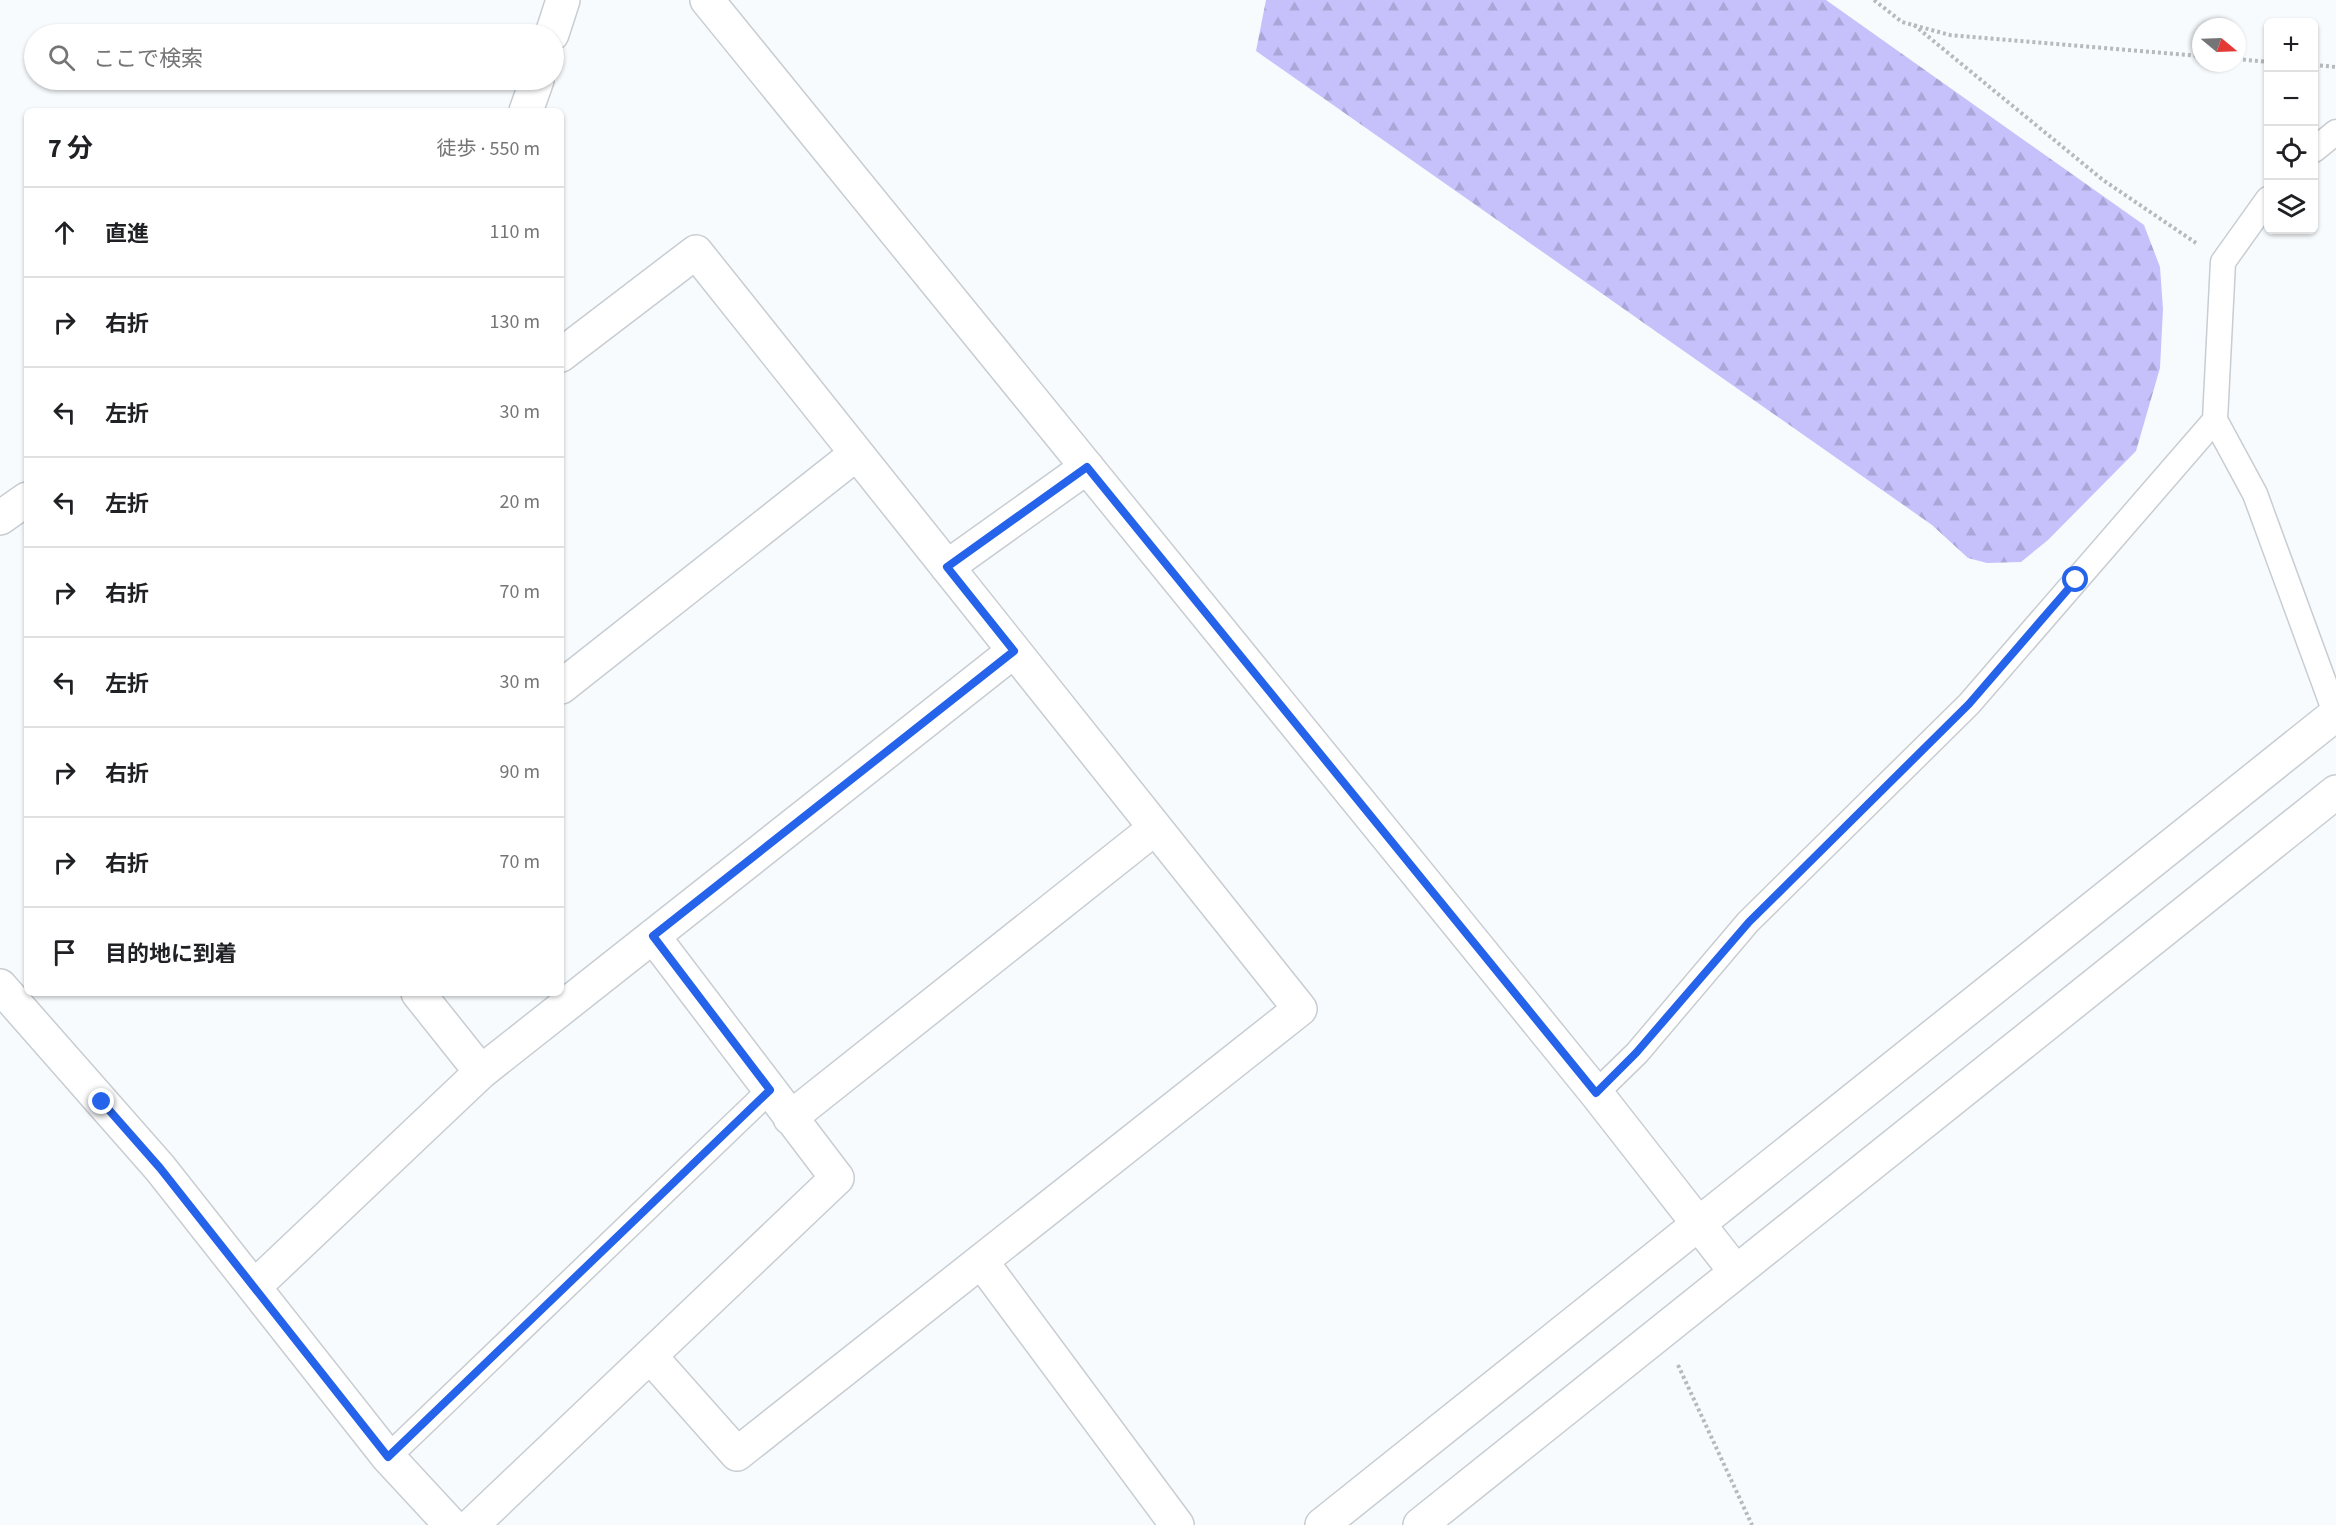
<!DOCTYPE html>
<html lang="ja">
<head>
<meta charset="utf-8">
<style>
  :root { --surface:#fff; --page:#f6f6f6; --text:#202124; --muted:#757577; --line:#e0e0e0 }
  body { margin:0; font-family:"Source Sans 3","Noto Sans JP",sans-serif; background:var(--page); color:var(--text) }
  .controls { position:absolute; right:18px; top:18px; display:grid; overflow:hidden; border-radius:9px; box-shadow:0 2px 4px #0004 }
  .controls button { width:54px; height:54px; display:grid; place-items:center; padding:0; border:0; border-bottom:2px solid var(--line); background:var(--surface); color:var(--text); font:30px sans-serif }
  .compass { position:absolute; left:2192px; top:18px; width:54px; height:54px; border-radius:50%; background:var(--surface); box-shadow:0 2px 4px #0004; rotate:109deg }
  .stop { position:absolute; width:18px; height:18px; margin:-14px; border:4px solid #2563eb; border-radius:50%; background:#fff }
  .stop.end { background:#2563eb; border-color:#fff; box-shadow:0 2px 6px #0008 }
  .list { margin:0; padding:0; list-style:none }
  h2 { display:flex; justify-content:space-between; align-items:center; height:78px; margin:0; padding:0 24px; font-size:26px }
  h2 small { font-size:20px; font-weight:400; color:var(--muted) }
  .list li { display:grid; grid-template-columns:39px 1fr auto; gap:18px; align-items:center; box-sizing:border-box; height:90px; padding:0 24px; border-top:2px solid var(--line) }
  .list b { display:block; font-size:22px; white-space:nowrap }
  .list em { font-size:20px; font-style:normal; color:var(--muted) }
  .icon { flex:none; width:33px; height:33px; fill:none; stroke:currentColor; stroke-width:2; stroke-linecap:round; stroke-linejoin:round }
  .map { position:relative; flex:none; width:2336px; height:1525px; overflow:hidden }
  .search { position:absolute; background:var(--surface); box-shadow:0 2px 4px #0004; left:24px; top:24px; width:540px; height:66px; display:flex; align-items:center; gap:15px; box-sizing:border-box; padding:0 21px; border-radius:33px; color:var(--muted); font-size:22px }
  .panel { position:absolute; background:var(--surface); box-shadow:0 2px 4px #0004; left:24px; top:108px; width:540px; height:888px; border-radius:9px }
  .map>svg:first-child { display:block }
  .forest { fill:url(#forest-firs) }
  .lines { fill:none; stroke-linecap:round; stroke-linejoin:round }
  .service-casing { stroke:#c7cdd2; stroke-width:27 }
  .minor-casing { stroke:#c7cdd2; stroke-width:36 }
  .tertiary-casing { stroke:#c7cdd2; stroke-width:36 }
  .path { stroke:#b7babd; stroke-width:4; stroke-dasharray:3 3; stroke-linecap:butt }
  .service { stroke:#fff; stroke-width:24 }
  .minor { stroke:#fff; stroke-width:33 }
  .tertiary { stroke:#fff; stroke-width:33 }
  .route { stroke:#2563eb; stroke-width:8 }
</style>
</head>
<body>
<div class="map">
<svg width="2336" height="1525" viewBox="0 0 2336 1525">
  <defs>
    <pattern id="forest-firs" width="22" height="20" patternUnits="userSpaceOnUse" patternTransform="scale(1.5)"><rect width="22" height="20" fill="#c6c1fb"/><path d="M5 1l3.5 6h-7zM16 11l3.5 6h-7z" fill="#aaa6d7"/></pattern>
  </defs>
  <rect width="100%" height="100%" fill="#f7fbfe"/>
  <path class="forest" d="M1266,0H1826L2144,225L2160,267L2163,309L2160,368L2136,451L2048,540L2021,562L1987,563L1968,558L1932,525L1256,51Z"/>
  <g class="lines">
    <g class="service-casing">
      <path id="service" d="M2314,150L2336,132
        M2215,420L2255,494L2336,715
        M1596,1093L1637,1053L1748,922L1969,704L2215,420L2223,262L2268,199
        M388,1457L770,1090"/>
    </g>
    <g class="minor-casing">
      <path id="minor" d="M552,34L563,0
        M526,111L537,80
        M561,355L696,252L1300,1009L737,1454L650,1356
        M0,518L27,499
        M947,567L1087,467
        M561,687L856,454
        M0,986L160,1168L388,1457L451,1525
        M418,993L481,1072
        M790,1118L1155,828
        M981,1261L1177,1525
        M254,1287L481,1072L1014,651
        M472,1525L837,1178L653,936"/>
    </g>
    <g class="tertiary-casing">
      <path id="tertiary" d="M707,0L1596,1093L1736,1272
        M1322,1525L2336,714
        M1420,1525L2336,792"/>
    </g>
    <path class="path" d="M1874,0L1902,22L1950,35L2201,56
      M1914,25L2103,180L2196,243
      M2237,59L2268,62
      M2314,65L2336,67
      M1678,1365L1752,1525"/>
    <use href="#service" class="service"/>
    <use href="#minor" class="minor"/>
    <use href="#tertiary" class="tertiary"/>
  </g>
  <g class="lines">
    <path class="route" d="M102,1102L160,1168L388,1457L770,1090L653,936L1014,651L947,567L1087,467L1596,1093L1636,1053L1749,922L1969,704L2076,580"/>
  </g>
</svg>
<div class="controls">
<button>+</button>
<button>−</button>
<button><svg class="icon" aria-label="locate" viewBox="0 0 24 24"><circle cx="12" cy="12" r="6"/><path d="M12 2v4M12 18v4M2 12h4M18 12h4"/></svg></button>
<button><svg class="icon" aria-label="layers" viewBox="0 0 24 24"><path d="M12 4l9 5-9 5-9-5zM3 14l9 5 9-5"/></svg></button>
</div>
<svg class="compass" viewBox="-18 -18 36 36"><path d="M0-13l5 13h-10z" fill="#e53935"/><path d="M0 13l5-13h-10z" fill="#757577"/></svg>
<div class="stop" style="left:2076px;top:580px"></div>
<div class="stop end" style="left:102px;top:1102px"></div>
<div class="search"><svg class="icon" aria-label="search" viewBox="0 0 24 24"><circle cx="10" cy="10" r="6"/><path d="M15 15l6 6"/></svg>ここで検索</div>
<section class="panel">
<h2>7 分<small>徒歩 · 550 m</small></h2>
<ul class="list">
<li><svg class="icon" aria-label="ahead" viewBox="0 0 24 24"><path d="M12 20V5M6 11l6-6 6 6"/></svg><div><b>直進</b></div><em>110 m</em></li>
<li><svg class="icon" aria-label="right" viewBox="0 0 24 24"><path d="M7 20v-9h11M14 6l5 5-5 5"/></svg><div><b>右折</b></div><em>130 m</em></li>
<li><svg class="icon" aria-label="left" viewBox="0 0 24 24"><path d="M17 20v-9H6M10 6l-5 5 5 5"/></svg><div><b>左折</b></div><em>30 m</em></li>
<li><svg class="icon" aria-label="left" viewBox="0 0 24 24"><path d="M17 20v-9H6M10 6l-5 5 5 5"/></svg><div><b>左折</b></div><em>20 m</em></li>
<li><svg class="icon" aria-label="right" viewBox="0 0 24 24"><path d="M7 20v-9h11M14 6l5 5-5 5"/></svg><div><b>右折</b></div><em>70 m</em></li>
<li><svg class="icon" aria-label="left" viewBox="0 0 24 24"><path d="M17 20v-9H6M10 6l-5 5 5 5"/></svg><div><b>左折</b></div><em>30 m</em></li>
<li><svg class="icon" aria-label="right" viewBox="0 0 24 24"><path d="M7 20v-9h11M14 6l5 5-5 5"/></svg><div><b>右折</b></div><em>90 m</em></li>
<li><svg class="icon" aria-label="right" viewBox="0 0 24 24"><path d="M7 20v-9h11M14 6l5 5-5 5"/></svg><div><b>右折</b></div><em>70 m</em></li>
<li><svg class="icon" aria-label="arrive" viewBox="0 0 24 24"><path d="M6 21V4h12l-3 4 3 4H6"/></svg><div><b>目的地に到着</b></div></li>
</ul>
</section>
</div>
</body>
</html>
